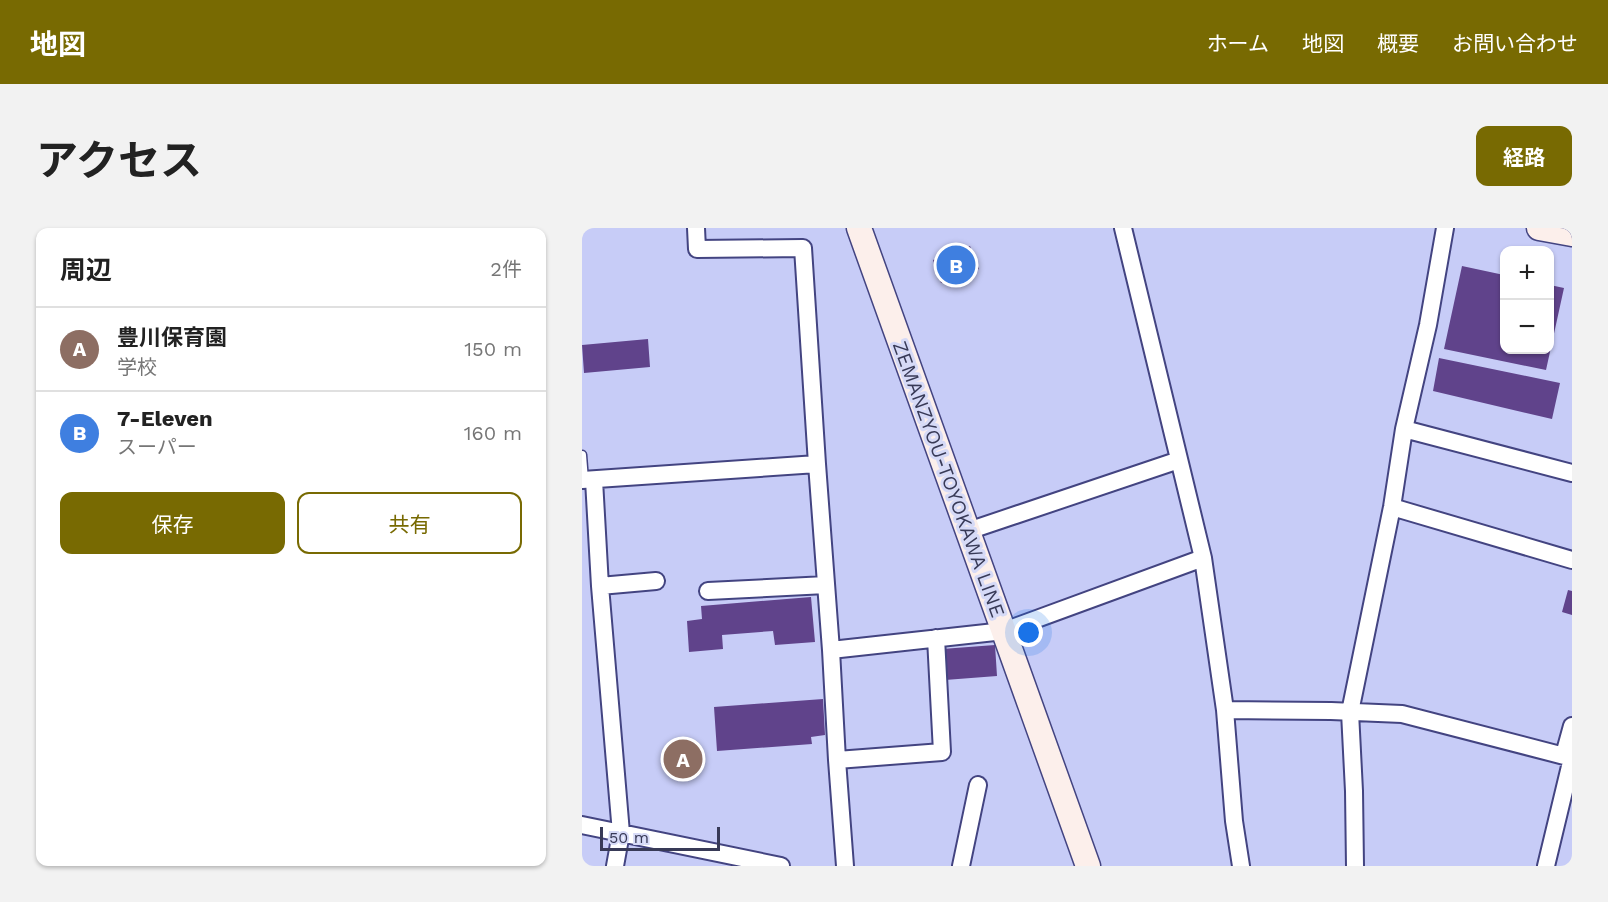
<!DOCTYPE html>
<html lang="ja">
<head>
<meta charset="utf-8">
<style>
  :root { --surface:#fff; --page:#f2f2f2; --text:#222; --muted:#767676; --line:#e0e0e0; --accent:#786a02 }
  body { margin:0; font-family:"Work Sans","Noto Sans JP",sans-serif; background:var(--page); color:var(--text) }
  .controls { position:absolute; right:18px; top:18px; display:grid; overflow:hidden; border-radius:12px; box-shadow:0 2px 4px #0004 }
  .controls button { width:54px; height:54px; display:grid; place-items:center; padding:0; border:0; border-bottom:2px solid var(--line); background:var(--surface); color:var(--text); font:30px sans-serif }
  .scale { position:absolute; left:18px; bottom:15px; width:120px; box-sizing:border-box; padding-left:6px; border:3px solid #383a57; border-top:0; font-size:16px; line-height:21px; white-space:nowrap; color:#383a57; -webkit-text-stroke:4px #d6daf7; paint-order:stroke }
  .you { position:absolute; left:447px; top:405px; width:21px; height:21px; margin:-15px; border:4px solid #fff; border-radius:50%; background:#1a73e8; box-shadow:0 0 0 9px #1a73e833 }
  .badge { display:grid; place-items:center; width:39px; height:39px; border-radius:50%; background:var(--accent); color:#fff; font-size:20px; font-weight:700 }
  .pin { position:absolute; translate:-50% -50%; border:3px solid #fff; box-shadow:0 2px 6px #0006 }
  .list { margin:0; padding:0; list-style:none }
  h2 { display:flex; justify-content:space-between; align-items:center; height:78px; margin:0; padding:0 24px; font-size:26px }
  h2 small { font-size:20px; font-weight:400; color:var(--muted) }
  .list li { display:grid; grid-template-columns:39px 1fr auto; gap:18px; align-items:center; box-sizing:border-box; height:84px; padding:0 24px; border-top:2px solid var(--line) }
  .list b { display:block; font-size:22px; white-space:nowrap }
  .list p { margin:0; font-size:20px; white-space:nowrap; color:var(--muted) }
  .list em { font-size:20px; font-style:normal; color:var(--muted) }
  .actions { display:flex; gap:12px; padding:18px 24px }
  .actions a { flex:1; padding:14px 0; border:2px solid var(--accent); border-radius:12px; text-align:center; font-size:21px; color:var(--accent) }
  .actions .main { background:var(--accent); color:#fff }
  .map { position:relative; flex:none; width:990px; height:638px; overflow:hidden; border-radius:12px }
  header { display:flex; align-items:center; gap:36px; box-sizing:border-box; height:84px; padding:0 30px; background:var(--accent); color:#fff }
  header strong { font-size:28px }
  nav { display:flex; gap:33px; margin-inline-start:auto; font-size:21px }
  .intro { display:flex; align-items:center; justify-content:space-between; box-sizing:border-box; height:144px; padding:0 36px }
  h1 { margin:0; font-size:42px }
  .button { padding:15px 27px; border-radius:12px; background:var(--accent); color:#fff; font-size:21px; font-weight:700 }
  main { display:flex; gap:36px; padding:0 36px }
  aside { flex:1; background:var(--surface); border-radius:12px; box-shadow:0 2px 4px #0004 }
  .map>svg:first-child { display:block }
  .building { fill:#60438b }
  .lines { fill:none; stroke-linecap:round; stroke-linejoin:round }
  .lane-casing { stroke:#434481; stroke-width:11 }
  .street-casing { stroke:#434481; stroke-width:20 }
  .secondary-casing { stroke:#434481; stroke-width:27 }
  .lane { stroke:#fff; stroke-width:8 }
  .street { stroke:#fff; stroke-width:16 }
  .secondary { stroke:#fcefeb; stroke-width:24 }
  .labels { text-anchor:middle; stroke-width:6; stroke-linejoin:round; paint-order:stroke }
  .street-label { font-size:20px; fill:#383a57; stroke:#d6daf7 }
</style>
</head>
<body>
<header>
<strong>地図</strong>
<nav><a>ホーム</a><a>地図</a><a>概要</a><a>お問い合わせ</a></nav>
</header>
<div class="intro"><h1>アクセス</h1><a class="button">経路</a></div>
<main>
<aside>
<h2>周辺<small>2件</small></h2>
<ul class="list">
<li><span class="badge" style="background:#8d6e63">A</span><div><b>豊川保育園</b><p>学校</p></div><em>150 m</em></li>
<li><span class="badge" style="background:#3f7fe0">B</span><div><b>7-Eleven</b><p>スーパー</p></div><em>160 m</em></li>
</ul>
<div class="actions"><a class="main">保存</a><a>共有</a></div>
</aside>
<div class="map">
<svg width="990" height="638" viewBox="0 0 990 638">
  <rect width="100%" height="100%" fill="#c7ccf7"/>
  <path class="building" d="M388,18L397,41L359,55L351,32Z
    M880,38L922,47V122H968V57L982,60L964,142L862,121Z
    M66,111L68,139L2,145L0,117Z
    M857,130L978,155L970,191L851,163Z
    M986,362L990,363V387L980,384Z
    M229,369L233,414L193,417L191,403L140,407L141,421L107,424L105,393L120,391L119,378Z
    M413,417L415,448L363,452L360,421Z
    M241,471L243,507L229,509L230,516L135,523L132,479Z"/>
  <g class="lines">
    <g class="lane-casing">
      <path id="lane" d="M0,227L2,252"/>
    </g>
    <g class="street-casing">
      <path id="street" d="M114,0L115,21L221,20L235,236L249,422L255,532L263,638
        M541,0L621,330L643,482L652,593L659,638
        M822,201L990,245
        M0,252L235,236
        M12,252L18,358L39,605L33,638
        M810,279L990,332
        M386,303L597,232
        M18,358L74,353
        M126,363L244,357
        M249,422L422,403L621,330
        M643,482L749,483L820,486L990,530
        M982,527L990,498
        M255,532L360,524L354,410
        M0,597L199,638
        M379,638L396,557
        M773,638L772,563L768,484L810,279L822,201L846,97L863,0
        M964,638L990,530"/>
    </g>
    <g class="secondary-casing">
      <path id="secondary" d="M277,0L506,638
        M957,0L990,6"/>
    </g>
    <use href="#lane" class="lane"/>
    <use href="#street" class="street"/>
    <use href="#secondary" class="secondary"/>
  </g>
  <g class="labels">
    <g class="street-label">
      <text transform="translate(367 251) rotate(70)" y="7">ZEMANZYOU-TOYOKAWA LINE</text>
    </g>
  </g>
</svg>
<div class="controls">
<button>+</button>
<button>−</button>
</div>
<div class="scale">50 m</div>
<div class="you"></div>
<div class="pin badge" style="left:101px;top:531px;background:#8d6e63">A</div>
<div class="pin badge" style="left:374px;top:37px;background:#3f7fe0">B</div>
</div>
</main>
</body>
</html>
